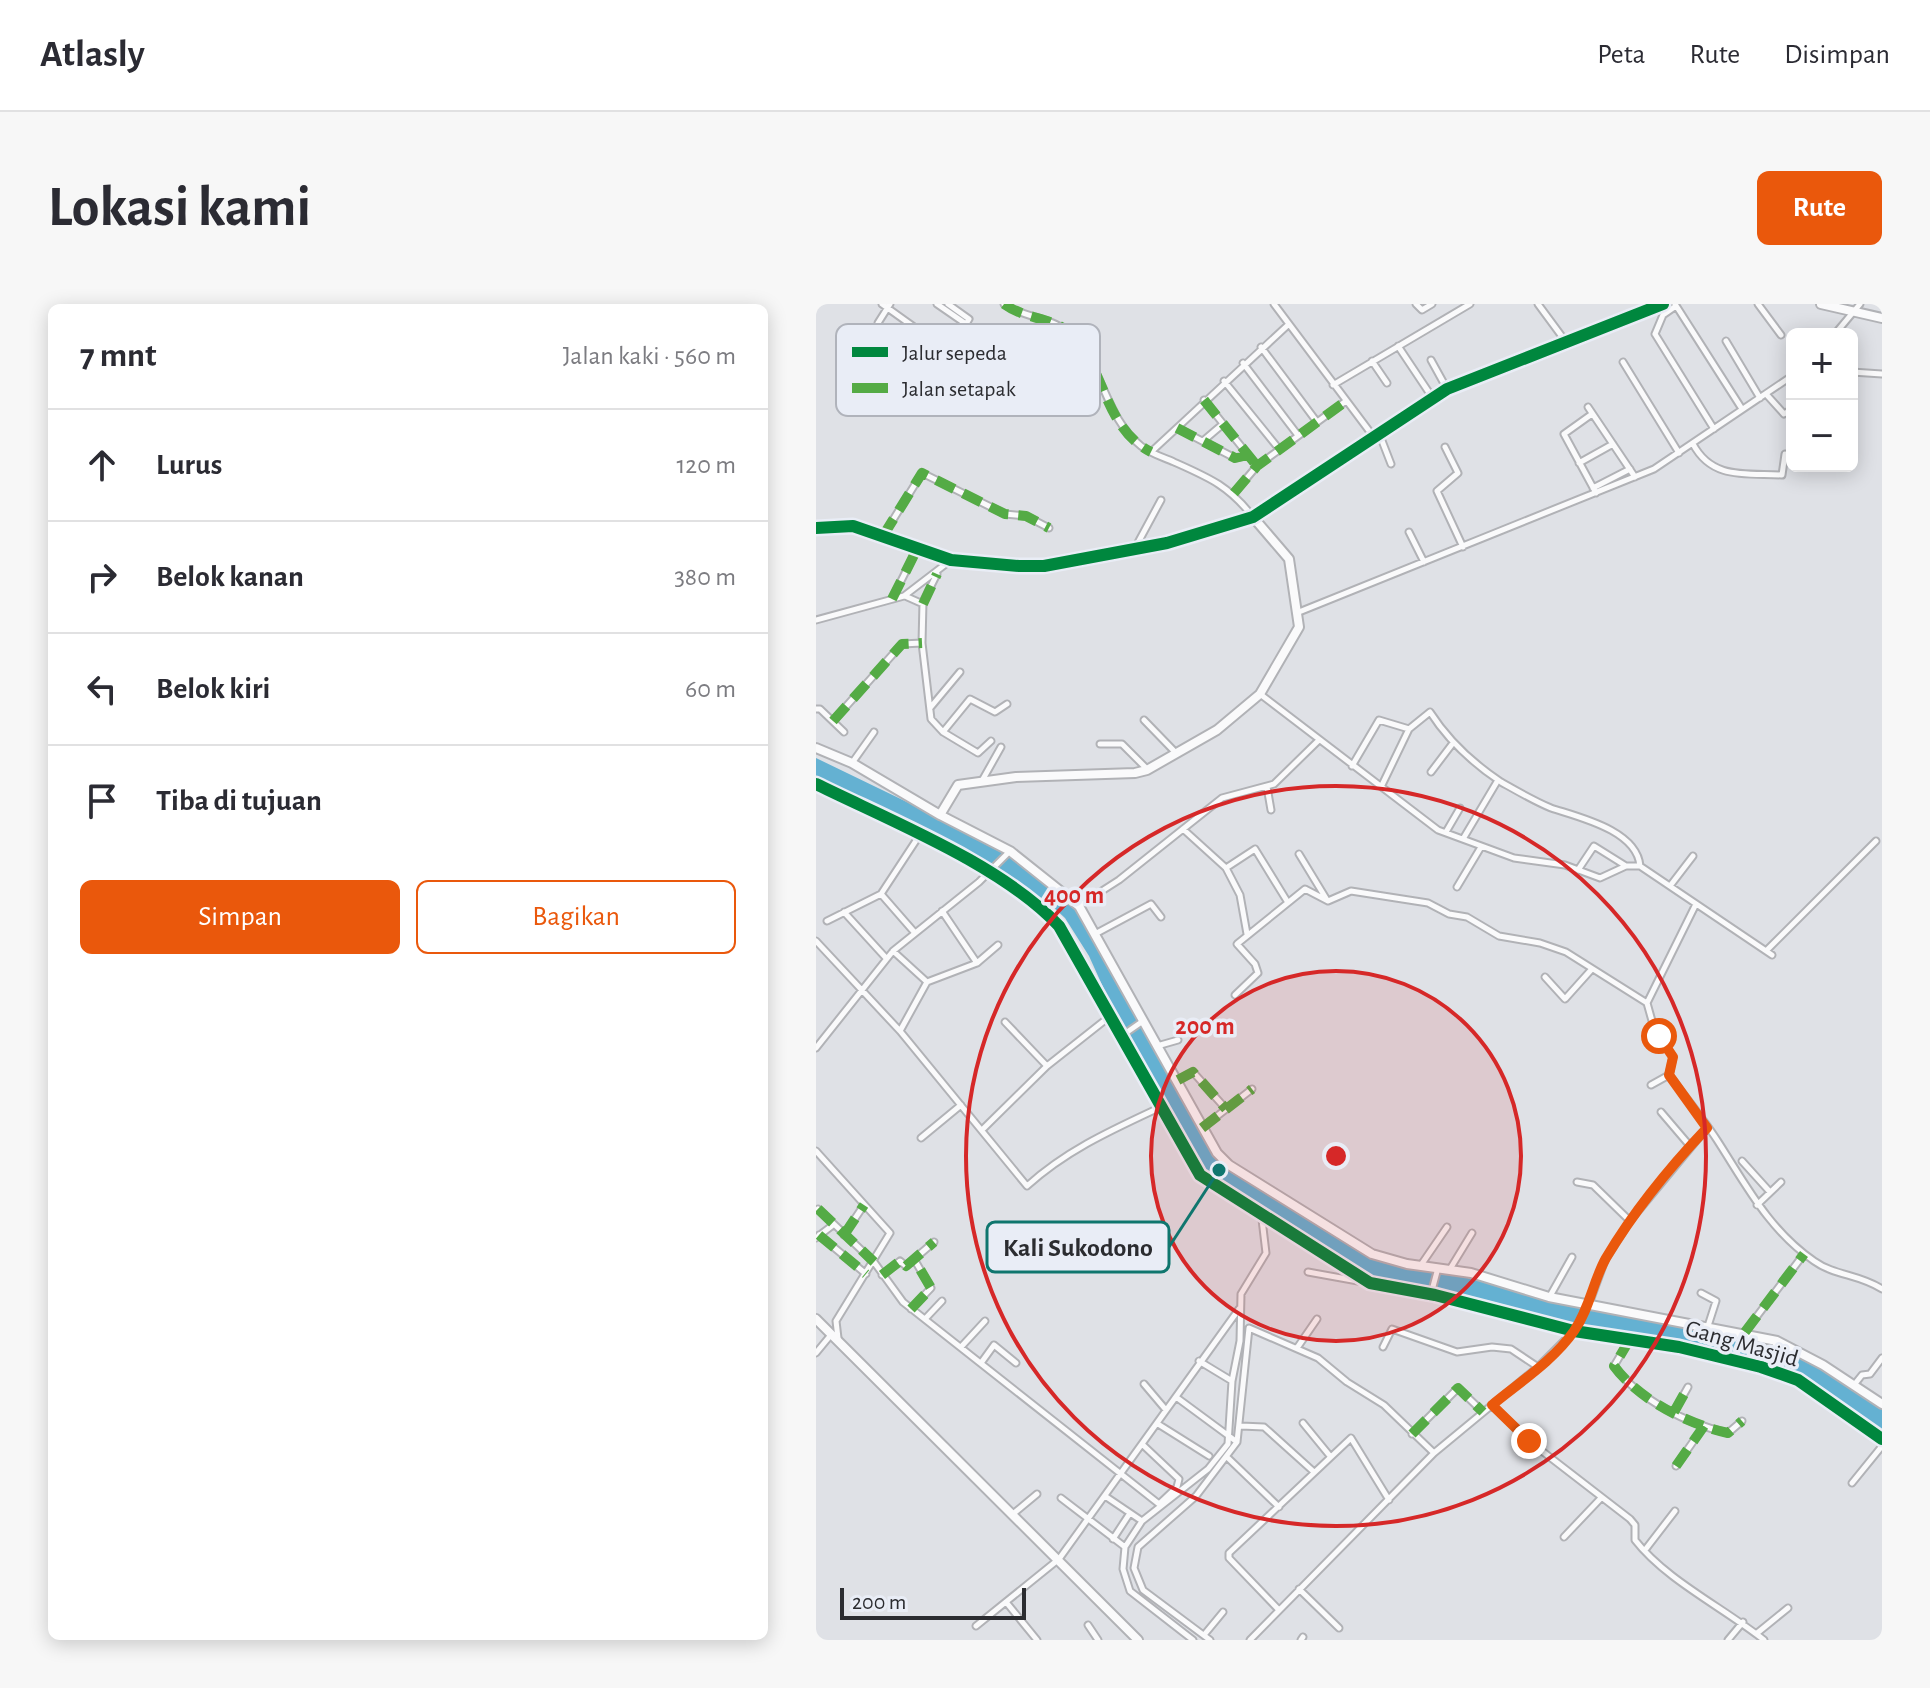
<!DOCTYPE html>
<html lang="id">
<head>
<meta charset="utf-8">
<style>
  :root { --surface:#fff; --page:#f7f7f7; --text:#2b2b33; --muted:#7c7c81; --line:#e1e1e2; --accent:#ea580c }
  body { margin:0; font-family:"Alegreya Sans",sans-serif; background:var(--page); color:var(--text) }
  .controls { position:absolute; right:24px; top:24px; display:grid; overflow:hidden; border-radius:12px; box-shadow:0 4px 20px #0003 }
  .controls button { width:72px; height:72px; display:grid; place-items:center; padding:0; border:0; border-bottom:2px solid var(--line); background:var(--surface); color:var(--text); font:40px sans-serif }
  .scale { position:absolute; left:24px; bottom:20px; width:186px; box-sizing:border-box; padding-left:8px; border:4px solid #2b2c30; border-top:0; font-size:22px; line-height:28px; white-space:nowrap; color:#2b2c30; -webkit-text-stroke:6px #e9edf6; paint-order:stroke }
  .stop { position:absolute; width:24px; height:24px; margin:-18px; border:6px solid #ea580c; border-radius:50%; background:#fff }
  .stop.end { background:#ea580c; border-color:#fff; box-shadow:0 2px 8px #0008 }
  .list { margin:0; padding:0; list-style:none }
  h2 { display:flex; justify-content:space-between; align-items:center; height:104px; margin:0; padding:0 32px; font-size:34px }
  h2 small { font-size:26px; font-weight:400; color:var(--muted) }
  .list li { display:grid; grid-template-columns:52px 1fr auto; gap:24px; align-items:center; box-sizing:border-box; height:112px; padding:0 32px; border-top:2px solid var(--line) }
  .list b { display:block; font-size:30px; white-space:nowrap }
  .list em { font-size:26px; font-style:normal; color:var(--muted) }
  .actions { display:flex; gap:16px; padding:24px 32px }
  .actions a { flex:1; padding:18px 0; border:2px solid var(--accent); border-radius:12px; text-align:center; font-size:28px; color:var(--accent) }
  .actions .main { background:var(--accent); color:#fff }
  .icon { flex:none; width:44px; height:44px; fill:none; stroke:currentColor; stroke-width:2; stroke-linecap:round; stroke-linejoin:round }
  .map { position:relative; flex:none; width:1066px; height:1336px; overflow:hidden; border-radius:12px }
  header { display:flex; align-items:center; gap:48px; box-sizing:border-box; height:112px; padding:0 40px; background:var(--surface); border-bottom:2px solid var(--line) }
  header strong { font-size:38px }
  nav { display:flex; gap:44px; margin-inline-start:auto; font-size:28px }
  .intro { display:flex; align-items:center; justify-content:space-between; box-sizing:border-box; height:192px; padding:0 48px }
  h1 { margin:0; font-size:56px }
  .button { padding:20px 36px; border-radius:12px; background:var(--accent); color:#fff; font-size:28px; font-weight:700 }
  main { display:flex; gap:48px; padding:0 48px }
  aside { flex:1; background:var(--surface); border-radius:12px; box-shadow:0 4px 20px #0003 }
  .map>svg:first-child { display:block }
  .water { fill:#64b1d2 }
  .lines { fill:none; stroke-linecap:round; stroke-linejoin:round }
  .street-casing { stroke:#b1b2b6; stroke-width:9 }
  .secondary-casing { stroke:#b1b2b6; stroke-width:12 }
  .street { stroke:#fafafb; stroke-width:5 }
  .secondary { stroke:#fafafb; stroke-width:8 }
  .quiet { stroke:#54ab45; stroke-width:10; stroke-dasharray:20 10; stroke-linecap:butt }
  .cycleway-casing { stroke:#e9edf6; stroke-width:17 }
  .cycleway { stroke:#00873e; stroke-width:12 }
  .route { stroke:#ea580c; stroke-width:10 }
  .ring { fill:none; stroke:#d62828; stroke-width:4 }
  .labels { text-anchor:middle; stroke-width:7; stroke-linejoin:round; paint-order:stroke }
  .street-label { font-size:24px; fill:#2b2c30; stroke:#e9edf6 }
  .key { fill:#e9edf6; stroke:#b0b3bb; stroke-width:2 }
  .key-label { font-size:22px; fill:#2b2c30 }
  .centre { fill:#d62828; stroke:#e9edf6; stroke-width:4 }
  .ring-label { font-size:24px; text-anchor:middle; font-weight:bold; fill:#d62828; stroke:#e9edf6; stroke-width:7; stroke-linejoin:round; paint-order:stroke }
  .leader { fill:none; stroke:#0f766e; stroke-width:3 }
  .callout-dot { fill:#0f766e; stroke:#e9edf6; stroke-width:3 }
  .callout { fill:#e9edf6; stroke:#0f766e; stroke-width:3 }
  .callout-label { font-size:26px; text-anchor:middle; font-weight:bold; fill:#2b2c30 }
</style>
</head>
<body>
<header>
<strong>Atlasly</strong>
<nav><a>Peta</a><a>Rute</a><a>Disimpan</a></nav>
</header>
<div class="intro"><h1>Lokasi kami</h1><a class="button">Rute</a></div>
<main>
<aside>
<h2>7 mnt<small>Jalan kaki · 560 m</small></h2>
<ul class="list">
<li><svg class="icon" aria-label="ahead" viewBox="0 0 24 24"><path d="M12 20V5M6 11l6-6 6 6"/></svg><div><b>Lurus</b></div><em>120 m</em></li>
<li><svg class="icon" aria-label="right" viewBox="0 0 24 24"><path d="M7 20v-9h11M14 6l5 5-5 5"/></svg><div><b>Belok kanan</b></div><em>380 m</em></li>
<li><svg class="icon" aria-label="left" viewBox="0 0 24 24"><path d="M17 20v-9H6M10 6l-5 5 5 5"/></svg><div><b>Belok kiri</b></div><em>60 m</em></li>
<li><svg class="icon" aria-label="arrive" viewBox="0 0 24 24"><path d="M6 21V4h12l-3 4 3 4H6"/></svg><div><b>Tiba di tujuan</b></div></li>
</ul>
<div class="actions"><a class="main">Simpan</a><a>Bagikan</a></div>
</aside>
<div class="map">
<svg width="1066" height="1336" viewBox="0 0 1066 1336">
  <rect width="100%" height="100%" fill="#dfe1e6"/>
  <path class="water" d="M0,454L186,544L263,605L405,857L558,952L690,983L944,1034L981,1048L1066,1102V1127L987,1071L931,1052L777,1024L674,997L551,972L386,864L292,694L273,652L249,614L235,601L161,554L0,477Z"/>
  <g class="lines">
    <g class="street-casing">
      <path id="street" d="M66,0L133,48
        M121,0L150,20
        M132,0L153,15L150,20
        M458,0L557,132
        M600,0L606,6L616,0
        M722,0L750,38
        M859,0L926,105
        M942,0L965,31
        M62,19L74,0
        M839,30L898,125
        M839,30L847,11L860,2
        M1019,30L1044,0
        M910,37L944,94
        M582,42L616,93
        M445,43L501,118
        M615,56L631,85
        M556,57L571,79
        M807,58L863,149
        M427,59L481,130
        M1036,68L1066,70
        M408,77L463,145
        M517,81L654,0
        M950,90L968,110L976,105
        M388,96L441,162
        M772,103L819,173
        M776,110L748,130L780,189
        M361,124L419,154L432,151
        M563,129L575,160
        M387,137L407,120
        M877,140C896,176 930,169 966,171L969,150
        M629,143L642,169L621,187L647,243
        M335,148L473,20
        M763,159L797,140
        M777,184L814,165
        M418,189L441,162L530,97
        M0,224C50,216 89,246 136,256C237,277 341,241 437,213C413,182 394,174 358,158C347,153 335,150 325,142C290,114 288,67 258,34C239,12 211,16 188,0
        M593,228L608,258
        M67,232L106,169L189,210L210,212L233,224
        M318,246L345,196
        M121,270L107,298L106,339L115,415L127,428L162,449L175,437
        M89,292L107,300
        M76,295L102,243
        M483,308L838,165L976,72
        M0,316L88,292L135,256
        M444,390L622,526L698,554L749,561L784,574L810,562H824L956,651
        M114,404L144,368
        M0,405H4L28,428
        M328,416L360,449
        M17,417L86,340L106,339
        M127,428L154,395L179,408L191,400
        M284,440H306L331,465
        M36,459L58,428
        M536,462L563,416L593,425
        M615,468L637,439
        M167,475L185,443
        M0,480C75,517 186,561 243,622L384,871L554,979L619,991L758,1027L863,1043L945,1063L982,1076L1066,1135
        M566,481L593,425L614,408C632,436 658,460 685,478C701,487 718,497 735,504C762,513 821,526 824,562
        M451,483L455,506
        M367,525L410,564L424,591L431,630
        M630,528L644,504
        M647,535L682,476
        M483,550L511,596
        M410,564L439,545L471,597
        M762,566L778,542L810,562
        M854,582L877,552
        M641,583L665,543
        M65,590L99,629
        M264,601L303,576L406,494L458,480L502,437
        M126,607L161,659
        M28,608L70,654
        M11,617L65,590L103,532
        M279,630L335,600L345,613
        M0,637L84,727L211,882C252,845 298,825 347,802
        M951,646L1060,537
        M77,647L111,678
        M729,673L749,695L775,666
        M419,691L442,669L439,660L421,640L489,585L512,597L535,587L612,599L633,610L651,613L683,632L724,639L750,648L831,699
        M84,727L111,678L161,659L182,641
        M304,733L327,717
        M341,742L362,736
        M0,744L77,647L163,578L194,547
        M231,762L293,713
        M853,771L857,753L838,724L831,699L880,600
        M362,776L377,768L410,805
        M835,781L853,771C869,793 887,814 901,836C930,881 953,926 998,957C1019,972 1043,970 1066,985
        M845,808L874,842
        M387,823L436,785
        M166,826L231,762L189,718
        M105,834L145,801
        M0,847L74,929L20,1017L22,1034
        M926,857L954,888
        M761,878L777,881L814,917
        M941,901L965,878
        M2,905L58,958L87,998L343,1200L361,1183L363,1175L327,1141
        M3,931L50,970
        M28,931L48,901
        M0,934L17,921
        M605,961L631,923
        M634,965L656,929
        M492,968L553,979
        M66,971L84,957L90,962L118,938
        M885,989L900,997L892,1022
        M615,990L622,964
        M734,992L756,953
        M95,1005L115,984L98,955
        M109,1015L126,997
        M929,1028L988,950
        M814,1035L798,1062C822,1095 871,1120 912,1129L926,1117
        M145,1043L169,1017
        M567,1043L576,1025L641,1048L676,1043L695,1045L722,1063
        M481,1044L501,1015
        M0,1049L14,1032
        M383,1057L416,1077
        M165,1059L178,1041L200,1059
        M950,1065L961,1037
        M328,1080L350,1106
        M1038,1081L1046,1071L1054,1070L1066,1054
        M360,1093L421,1138
        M676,1101L713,1137L814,1215L819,1221V1236C850,1276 908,1304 948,1336
        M858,1108L872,1083
        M487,1119L514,1152
        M342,1120L393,1152
        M425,1122L448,1123L498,1168
        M596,1130L642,1084L667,1108
        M412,1154L463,1203
        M860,1162L888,1122
        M1036,1179L1066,1142
        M289,1192L326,1217
        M245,1194L309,1243
        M197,1210L221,1190
        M748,1233L785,1194
        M297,1235L314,1209
        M829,1246L859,1207
        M483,1285L523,1324
        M190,1298L221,1336
        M462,1305L413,1254V1249L535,1134L573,1196
        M272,1321L282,1336
        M160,1322L243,1255L423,1005
        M940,1330L972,1304
        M388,1331L407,1308
        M377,1336L314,1287L307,1265L309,1243L326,1217L392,1165L412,1140L416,1077L424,1037L425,990L450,949L445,907
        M394,1336L327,1286L318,1264L322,1243L380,1192L421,1138L433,1024L502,1054L531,1078L568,1101L618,1149
        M434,1336L618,1149L722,1063L758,1027L773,1000L789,956L814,917L891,824
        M485,1336L487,1333
        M912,1336L927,1318"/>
    </g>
    <g class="secondary-casing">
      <path id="secondary" d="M1005,0L1066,14
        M0,444L36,459L124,511L194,547L263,602L401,849L413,861L556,950L591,960L655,969L733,993L961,1037L1007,1061L1066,1100
        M124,511L142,481L200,473L319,469L331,466L401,426L444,390L483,323L473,255L437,213L631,85L847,0
        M0,1015L322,1336"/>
    </g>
    <use href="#street" class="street"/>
    <use href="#secondary" class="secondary"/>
    <path class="quiet" d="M188,0C211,17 241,12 260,35C289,71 291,126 335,148
      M388,96L441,162
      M361,124L419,154L432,151
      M418,189L441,162L530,97
      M67,232L106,169L189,210L210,212L233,224
      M76,295L102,243
      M107,300L121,270
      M17,417L86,340L106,339
      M362,776L377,768L410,805
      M386,824L436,785
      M2,905L58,958
      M3,931L50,970
      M28,931L48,901
      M66,971L84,957L90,962L118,938
      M95,1005L115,984L98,955
      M929,1028L988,950
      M814,1035L798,1062C822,1095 871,1120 912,1129L926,1117
      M858,1108L872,1083
      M596,1130L642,1084L667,1108
      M860,1162L888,1122"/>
    <g class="cycleway-casing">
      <path id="cycleway" d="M0,224L37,222L135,256L203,262H228L351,239L437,213L631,85L847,0
        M0,480C75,517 186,561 243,622L384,871L554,979L619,991L758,1027L863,1043L945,1063L982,1076L1066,1135"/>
    </g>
    <use href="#cycleway" class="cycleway"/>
  </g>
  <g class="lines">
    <path class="route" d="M713,1137L676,1101C704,1078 738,1056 758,1027C774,1004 777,977 790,954C818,907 853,864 891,824L853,771L857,753L843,732"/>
  </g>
  <circle cx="520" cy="852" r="185" fill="#d62828" fill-opacity=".12"/>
  <g class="ring">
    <circle cx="520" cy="852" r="185"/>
    <circle cx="520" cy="852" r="370"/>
  </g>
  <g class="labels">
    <g class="street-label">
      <text transform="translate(926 1039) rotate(16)" y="8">Gang Masjid</text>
    </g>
  </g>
  <rect x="20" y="20" width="264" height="92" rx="12" class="key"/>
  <rect x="36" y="43" width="36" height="10" fill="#00873e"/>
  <rect x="36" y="79" width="36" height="10" fill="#54ab45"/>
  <g class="key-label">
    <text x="86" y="56">Jalur sepeda</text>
    <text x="86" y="92">Jalan setapak</text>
  </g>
  <circle cx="520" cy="852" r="12" class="centre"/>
  <g class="ring-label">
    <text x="258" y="599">400 m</text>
    <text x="389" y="730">200 m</text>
  </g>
  <path class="leader" d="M403 866L353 943"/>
  <circle class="callout-dot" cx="403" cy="866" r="8"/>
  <rect class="callout" x="171" y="918" width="182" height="50" rx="8"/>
  <g class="callout-label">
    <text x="262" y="952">Kali Sukodono</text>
  </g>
</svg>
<div class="controls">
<button>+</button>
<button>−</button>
</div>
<div class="scale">200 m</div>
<div class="stop" style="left:843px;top:732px"></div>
<div class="stop end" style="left:713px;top:1137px"></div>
</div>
</main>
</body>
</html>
